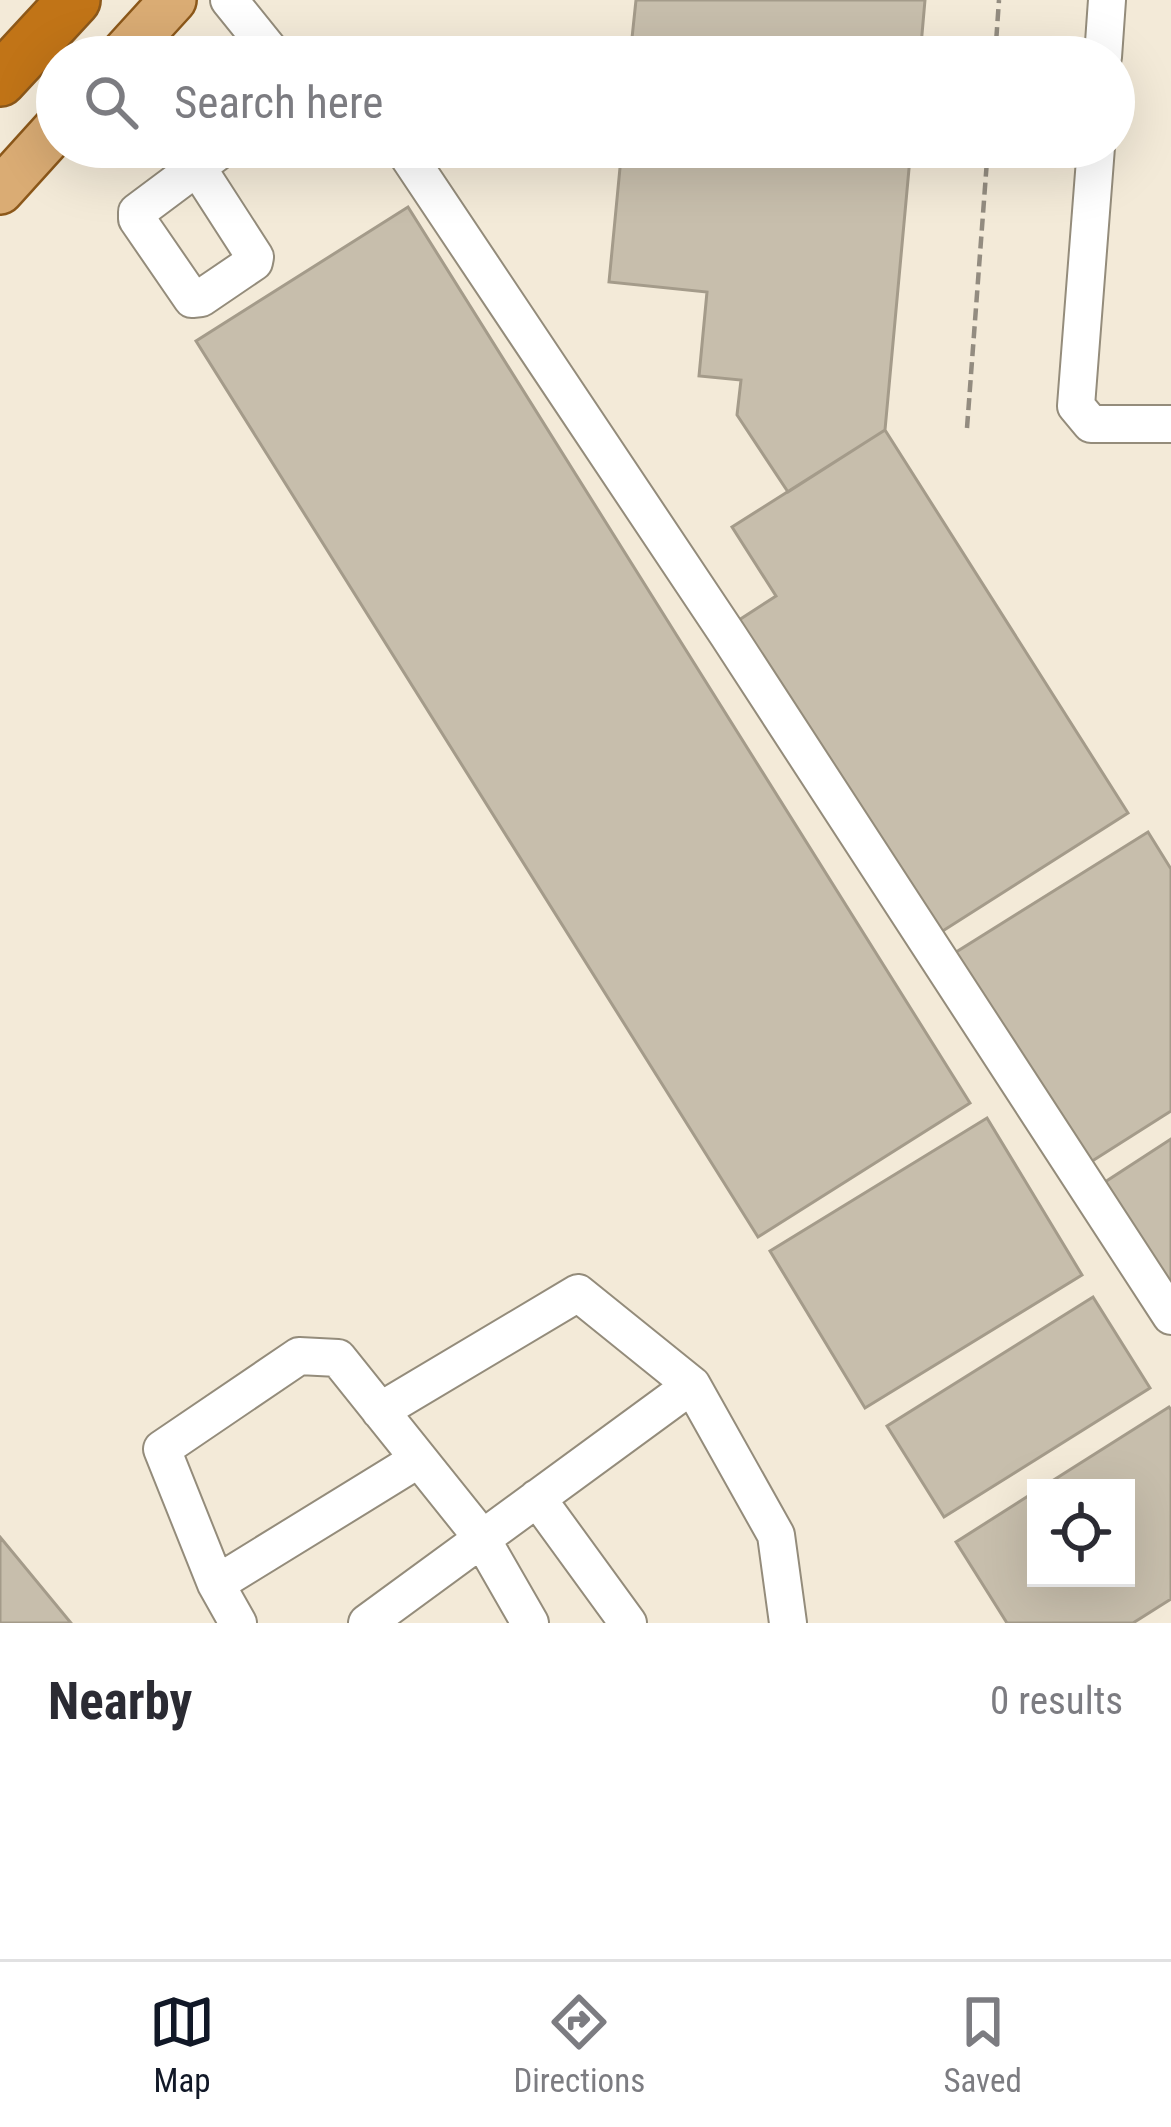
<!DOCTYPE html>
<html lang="en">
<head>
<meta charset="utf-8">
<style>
  :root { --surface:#fff; --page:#f7f7f7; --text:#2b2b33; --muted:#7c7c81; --line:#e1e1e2; --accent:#111827 }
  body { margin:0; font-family:"Roboto Condensed",sans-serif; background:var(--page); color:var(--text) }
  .controls { position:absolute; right:36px; bottom:36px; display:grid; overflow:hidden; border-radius:0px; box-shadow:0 12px 48px #0002 }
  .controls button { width:108px; height:108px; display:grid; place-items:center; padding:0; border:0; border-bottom:3px solid var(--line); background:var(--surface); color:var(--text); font:60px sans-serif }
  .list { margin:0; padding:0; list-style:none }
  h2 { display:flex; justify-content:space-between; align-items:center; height:156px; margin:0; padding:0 48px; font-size:51px }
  h2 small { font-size:39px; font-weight:400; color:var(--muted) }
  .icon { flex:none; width:66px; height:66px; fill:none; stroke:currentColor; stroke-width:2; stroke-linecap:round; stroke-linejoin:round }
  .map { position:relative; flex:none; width:1171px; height:1623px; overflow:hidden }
  .search { position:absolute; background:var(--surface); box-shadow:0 12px 48px #0002; left:36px; right:36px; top:36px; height:132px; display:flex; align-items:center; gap:30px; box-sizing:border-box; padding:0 42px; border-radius:66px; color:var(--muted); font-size:45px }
  .sheet { height:336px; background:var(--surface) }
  nav { display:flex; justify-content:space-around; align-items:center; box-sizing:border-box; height:168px; border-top:3px solid var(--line); background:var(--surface); font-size:33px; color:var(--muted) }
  nav a { display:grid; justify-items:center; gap:6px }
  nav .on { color:var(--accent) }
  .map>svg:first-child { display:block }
  .building { fill:#c7beac; stroke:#a49b8a; stroke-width:3 }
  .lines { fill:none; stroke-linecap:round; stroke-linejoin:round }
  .minor-casing { stroke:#948c7b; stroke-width:40 }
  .major-casing { stroke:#8c581a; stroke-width:50 }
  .highway-casing { stroke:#8c581a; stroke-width:56 }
  .path { stroke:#938c80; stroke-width:4.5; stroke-dasharray:12 6; stroke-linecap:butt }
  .minor { stroke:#fff; stroke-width:36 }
  .major { stroke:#daac74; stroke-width:45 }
  .highway { stroke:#c17417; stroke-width:51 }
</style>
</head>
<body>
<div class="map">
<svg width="1171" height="1623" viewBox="0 0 1171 1623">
  <rect width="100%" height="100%" fill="#f3ead8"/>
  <path class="building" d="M636,0H925L920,57H630Z
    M622,147H911L885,430L788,492L737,415L741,380L699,376L707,292L609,282Z
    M408,207L970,1103L758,1237L196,341Z
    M885,430L1128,813L938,934L739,620L776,596L732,527Z
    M1148,832L1171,869V1111L1086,1165L953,954Z
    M987,1118L1082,1275L865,1408L770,1251Z
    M1171,1139V1287L1105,1182Z
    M1093,1297L1150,1388L944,1517L887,1426Z
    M1169,1407L1171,1410V1599L1133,1623H1007L956,1542L1036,1491V1578H1126V1488H1041Z
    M0,1537L71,1623H0Z"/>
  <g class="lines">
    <g class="minor-casing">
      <path id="minor" d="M229,0L275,57
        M1103,57L1107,0
        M402,147L728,635L1171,1316
        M1096,147L1076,406L1091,424H1171
        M197,167L255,257L254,262L201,298L192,299L137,219V212L224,147
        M380,1411L578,1293L692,1385L776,1535L788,1623
        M537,1498L628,1623
        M216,1584L419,1459
        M238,1623L216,1584L162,1449L299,1356L338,1358L479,1534L530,1623
        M367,1623L692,1385"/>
    </g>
    <g class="major-casing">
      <path id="major" d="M121,57L173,0
        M0,191L57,128"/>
    </g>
    <g class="highway-casing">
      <path id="highway" d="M0,80L74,0"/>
    </g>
    <path class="path" d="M995,57L999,0
      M967,428L988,147"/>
    <use href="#minor" class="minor"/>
    <use href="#major" class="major"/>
    <use href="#highway" class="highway"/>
  </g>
</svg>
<div class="controls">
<button><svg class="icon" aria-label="locate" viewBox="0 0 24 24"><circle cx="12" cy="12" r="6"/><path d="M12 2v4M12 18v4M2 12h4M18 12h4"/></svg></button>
</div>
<div class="search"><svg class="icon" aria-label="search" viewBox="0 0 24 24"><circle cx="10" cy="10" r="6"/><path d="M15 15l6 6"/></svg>Search here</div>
</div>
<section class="sheet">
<h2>Nearby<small>0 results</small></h2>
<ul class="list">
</ul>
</section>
<nav>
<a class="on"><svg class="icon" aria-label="map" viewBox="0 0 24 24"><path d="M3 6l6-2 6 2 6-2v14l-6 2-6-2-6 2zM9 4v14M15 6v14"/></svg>Map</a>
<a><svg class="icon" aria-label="directions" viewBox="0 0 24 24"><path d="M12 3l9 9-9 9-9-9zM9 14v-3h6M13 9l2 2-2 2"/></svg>Directions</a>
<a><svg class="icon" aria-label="saved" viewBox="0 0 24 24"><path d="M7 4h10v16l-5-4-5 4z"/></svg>Saved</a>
</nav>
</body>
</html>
